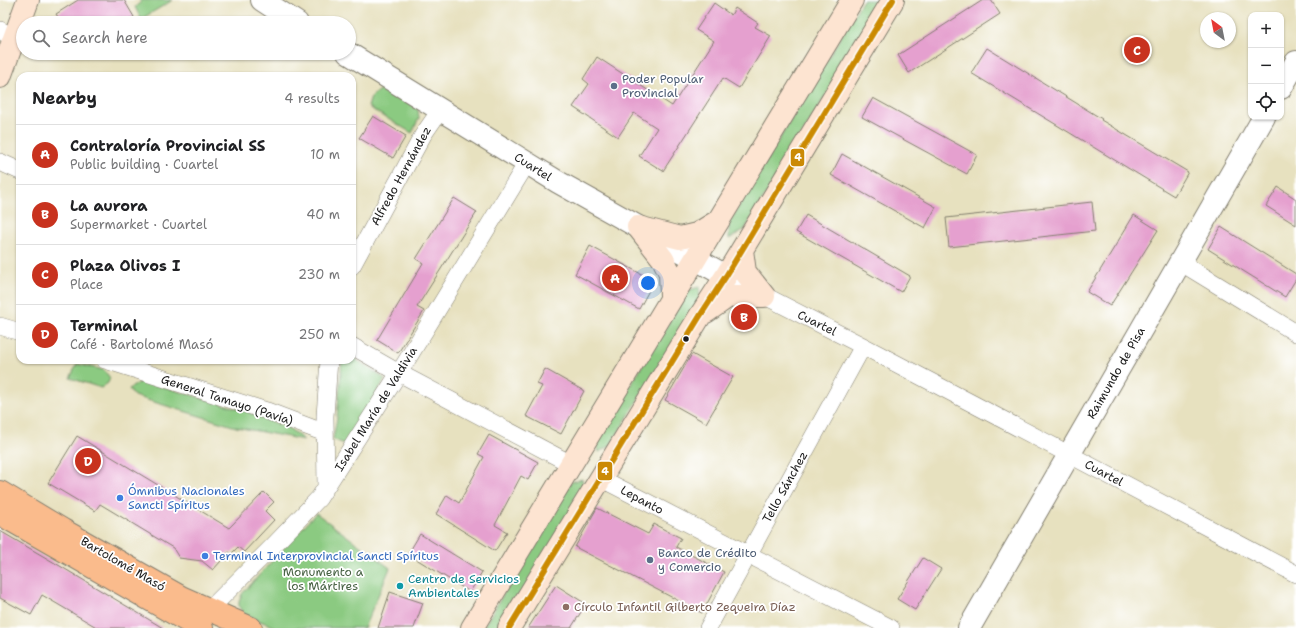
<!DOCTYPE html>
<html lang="en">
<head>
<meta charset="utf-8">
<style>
  :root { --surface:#fff; --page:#f2f2f2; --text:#202124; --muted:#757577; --line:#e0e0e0; --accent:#c8321e }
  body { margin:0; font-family:"Shantell Sans",sans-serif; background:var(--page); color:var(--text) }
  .controls { position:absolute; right:12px; top:12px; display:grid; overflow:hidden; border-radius:8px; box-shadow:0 1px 3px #0004 }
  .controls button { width:36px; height:36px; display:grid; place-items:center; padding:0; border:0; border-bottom:1px solid var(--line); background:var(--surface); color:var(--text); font:20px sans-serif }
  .compass { position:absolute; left:1200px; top:12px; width:36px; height:36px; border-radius:50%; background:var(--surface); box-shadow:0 1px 3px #0004; rotate:328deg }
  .you { position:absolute; left:648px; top:283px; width:14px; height:14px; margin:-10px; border:3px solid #fff; border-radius:50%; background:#1a73e8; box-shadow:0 0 0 6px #1a73e833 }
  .badge { display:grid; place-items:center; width:26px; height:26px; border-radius:50%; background:var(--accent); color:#fff; font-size:13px; font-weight:700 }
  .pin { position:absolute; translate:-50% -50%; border:2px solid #fff; box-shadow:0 1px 4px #0006 }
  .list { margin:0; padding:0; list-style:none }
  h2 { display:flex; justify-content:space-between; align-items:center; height:52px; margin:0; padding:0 16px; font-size:17px }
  h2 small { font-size:13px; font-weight:400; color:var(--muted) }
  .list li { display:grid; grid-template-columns:26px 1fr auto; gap:12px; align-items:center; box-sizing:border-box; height:60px; padding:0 16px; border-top:1px solid var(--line) }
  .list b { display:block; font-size:15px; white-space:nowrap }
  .list p { margin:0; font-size:13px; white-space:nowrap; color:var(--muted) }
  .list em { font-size:13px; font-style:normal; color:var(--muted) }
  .icon { flex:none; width:22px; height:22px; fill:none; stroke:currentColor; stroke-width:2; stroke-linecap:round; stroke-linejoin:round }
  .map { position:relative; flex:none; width:1296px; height:628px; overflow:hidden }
  .search { position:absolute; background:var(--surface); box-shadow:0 1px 3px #0004; left:16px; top:16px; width:340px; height:44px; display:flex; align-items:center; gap:10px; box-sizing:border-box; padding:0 14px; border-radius:22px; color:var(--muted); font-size:15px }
  .panel { position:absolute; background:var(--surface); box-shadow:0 1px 3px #0004; left:16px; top:72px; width:340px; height:292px; border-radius:12px }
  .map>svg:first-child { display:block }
  .green { fill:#8bca81; stroke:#54734e }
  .building { fill:#e5a0cf }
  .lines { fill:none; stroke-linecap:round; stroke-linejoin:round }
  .minor-casing { stroke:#827e6e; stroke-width:18 }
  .tertiary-casing { stroke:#827e6e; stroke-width:24 }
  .secondary-casing { stroke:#827e6e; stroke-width:24 }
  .primary-casing { stroke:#827e6e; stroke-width:24 }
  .minor { stroke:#fff; stroke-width:17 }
  .tertiary { stroke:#fff; stroke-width:22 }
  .secondary { stroke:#fde4d1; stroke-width:22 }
  .primary { stroke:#fabb8c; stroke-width:22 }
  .bus-1-casing { stroke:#fff; stroke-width:9 }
  .bus-1 { stroke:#cb8a06; stroke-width:6 }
  .service-dot { fill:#5c6f8a; stroke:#fff; stroke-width:1.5 }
  .bus-dot { fill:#1c1c1c; stroke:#fff; stroke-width:1.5 }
  .shop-dot { fill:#3f7fe0; stroke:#fff; stroke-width:1.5 }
  .culture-dot { fill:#0f9aa8; stroke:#fff; stroke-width:1.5 }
  .education-dot { fill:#8d6e63; stroke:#fff; stroke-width:1.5 }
  .labels { text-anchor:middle; stroke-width:3.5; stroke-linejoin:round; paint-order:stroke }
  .service-label { font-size:12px; fill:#4e5e75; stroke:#fff; text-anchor:start }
  .street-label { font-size:12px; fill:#1c1c1c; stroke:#fff }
  .shop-label { font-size:12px; fill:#366cbe; stroke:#fff; text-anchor:start }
  .park-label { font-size:12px; fill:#486244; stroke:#fff }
  .culture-label { font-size:12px; fill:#0d838f; stroke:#fff; text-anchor:start }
  .education-label { font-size:12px; fill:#785e54; stroke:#fff; text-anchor:start }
  .line-badge { stroke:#fff; stroke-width:1.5 }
  .badge-label { font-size:11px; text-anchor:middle; font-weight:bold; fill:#fff }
</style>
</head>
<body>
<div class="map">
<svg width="1296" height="628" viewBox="0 0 1296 628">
  <rect width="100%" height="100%" fill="#fff"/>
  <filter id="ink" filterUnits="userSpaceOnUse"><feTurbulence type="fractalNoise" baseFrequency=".025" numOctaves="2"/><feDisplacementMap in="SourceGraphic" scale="8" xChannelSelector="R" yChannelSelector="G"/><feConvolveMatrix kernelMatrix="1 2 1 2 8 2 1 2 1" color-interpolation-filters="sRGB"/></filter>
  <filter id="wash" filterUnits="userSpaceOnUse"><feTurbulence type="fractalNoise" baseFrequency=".012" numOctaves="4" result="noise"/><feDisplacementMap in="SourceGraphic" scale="16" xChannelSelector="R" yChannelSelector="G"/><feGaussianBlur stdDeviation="0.9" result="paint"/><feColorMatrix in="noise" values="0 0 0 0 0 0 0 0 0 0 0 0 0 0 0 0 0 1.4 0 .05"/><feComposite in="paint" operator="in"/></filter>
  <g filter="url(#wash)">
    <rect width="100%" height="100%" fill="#e7e1bf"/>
    <path class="green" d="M139,0H173L141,19L135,7L141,2Z
      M863,0H883L745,229L729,239V223Z
      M379,90H388L410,103L418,110L419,118L412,133L368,107L371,97Z
      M699,287L700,298L610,446L599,452L596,441L689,290Z
      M352,357L385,379L346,445L333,439L337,418L342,360H352Z
      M77,364L104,370L110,378L108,383L101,388L70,378Z
      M142,381L244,410L290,429L304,440L236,427L134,396L129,389Z
      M582,479L585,492L500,628H483L571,482Z
      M316,513L390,568L364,628H278L247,616L242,612L239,606V602L242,594Z"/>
    <g id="blocks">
      <path class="building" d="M78,0H124L134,17L124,23H62L56,14Z
        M983,0H991L1000,14L909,73L898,55Z
        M714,3L731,15L735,8L758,23L755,27L771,36L739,88L723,78L663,171L639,156L657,128L634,113L618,137L573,107L589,84L583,79L597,57L672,106L714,41L696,30Z
        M987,48L1102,119L1101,120L1188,172L1174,196L971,73Z
        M873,98L977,155L967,174L862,117Z
        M373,116L406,136L393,158L359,138Z
        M842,154L936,207L925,228L831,175Z
        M1278,187L1296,199V225L1266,206Z
        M454,198L477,212L417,307L424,311L398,353L377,340L423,263L416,259Z
        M1092,202L1095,231L949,247L946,218Z
        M806,215L910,276L901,292L796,232Z
        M1134,215L1158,230L1110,306L1087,292Z
        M1221,227L1296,274V279L1285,297L1208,249Z
        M590,246L654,281L639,309L575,274Z
        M692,354L733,377L706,423L665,400Z
        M545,369L584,391L561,434L526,416L542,386L537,384Z
        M489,435L538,462L528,480L521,476L495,525L507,532L495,551L436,514L447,495L459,503L484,457L478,454Z
        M77,436L229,528L264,492L274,502L265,511L274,520L244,552L238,547L231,554L229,552L213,570L202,561L179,558L173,548L100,504L95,511L48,483Z
        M597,508L648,534L654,524L667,531L681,538L676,547L724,572L702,613L575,547Z
        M0,531L60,566L163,628H98L42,595L31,615L0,598Z
        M420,534L482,572L470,592L408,554Z
        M923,558L941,569L915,610L897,599Z
        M556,585L586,604L571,628H528Z
        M390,592L423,603L414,628H378Z"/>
    </g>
  </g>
  <g filter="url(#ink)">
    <use href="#blocks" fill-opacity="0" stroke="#827e6e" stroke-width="1"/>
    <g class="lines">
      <g class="minor-casing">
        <path id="minor" d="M0,30L14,38
          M0,162L20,171
          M1180,262L1296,333
          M352,266L423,135L441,109
          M726,276L863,346L1296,574
          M0,326L20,332
          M352,346L399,373L571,464
          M105,360L267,411L325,433
          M600,478L891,628
          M326,487L325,416L329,360
          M202,617L273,546L319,498L399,373L527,163
          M708,628L863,346"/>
      </g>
      <g class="tertiary-casing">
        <path id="tertiary" d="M262,0L297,23
          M348,53L558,182L726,276
          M1281,88L1296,62
          M969,628L1264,117"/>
      </g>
      <g class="secondary-casing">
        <path id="secondary" d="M0,77L28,0
          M638,227L680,238L697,234L718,221
          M638,227L663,259L670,273L671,296
          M742,250L745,272L764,296
          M706,312L729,296H764
          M472,628C597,418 726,210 852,0
          M509,628L700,316L726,276L893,0"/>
      </g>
      <g class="primary-casing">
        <path id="primary" d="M0,492L63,530L181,597L251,628
          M0,514L194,625L202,628"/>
      </g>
      <use href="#minor" class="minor"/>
      <use href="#tertiary" class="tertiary"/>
      <use href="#secondary" class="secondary"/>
      <use href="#primary" class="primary"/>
      <g class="bus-1-casing">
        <path id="bus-1" d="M509,628L700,316L726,276L893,0"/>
      </g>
      <use href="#bus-1" class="bus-1"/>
    </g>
  </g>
  <g class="service-dot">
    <circle cx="614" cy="86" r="4"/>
    <circle cx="650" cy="560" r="4"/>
  </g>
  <circle class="bus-dot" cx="686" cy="339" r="3.5"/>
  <g class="shop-dot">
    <circle cx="120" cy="498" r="4"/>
    <circle cx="205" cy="556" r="4"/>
  </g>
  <circle class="culture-dot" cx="400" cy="586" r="4"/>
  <circle class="education-dot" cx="566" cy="607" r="4"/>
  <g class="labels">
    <g class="service-label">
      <text x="622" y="83">Poder Popular<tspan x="622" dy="14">Provincial</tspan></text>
      <text x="658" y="557">Banco de Crédito<tspan x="658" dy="14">y Comercio</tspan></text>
    </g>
    <g class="street-label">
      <text transform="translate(533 167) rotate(32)" y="4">Cuartel</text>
      <text transform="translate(401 176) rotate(-61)" y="4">Alfredo Hernández</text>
      <text transform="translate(817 323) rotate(26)" y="4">Cuartel</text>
      <text transform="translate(1116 373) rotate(-60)" y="4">Raimundo de Pisa</text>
      <text transform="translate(227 400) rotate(18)" y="4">General Tamayo (Pavía)</text>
      <text transform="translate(376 409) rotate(-58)" y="4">Isabel María de Valdivia</text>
      <text transform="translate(1104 473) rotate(28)" y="4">Cuartel</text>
      <text transform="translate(785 487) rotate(-61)" y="4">Tello Sánchez</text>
      <text transform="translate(642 500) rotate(28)" y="4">Lepanto</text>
      <text transform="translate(123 564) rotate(30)" y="4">Bartolomé Masó</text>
    </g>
    <g class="shop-label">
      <text x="128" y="495">Ómnibus Nacionales<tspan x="128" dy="14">Sancti Spíritus</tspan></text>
      <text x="213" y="560">Terminal Interprovincial Sancti Spíritus</text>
    </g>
    <g class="park-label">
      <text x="323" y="576">Monumento a<tspan x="323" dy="14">los Mártires</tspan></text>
    </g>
    <g class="culture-label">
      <text x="408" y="583">Centro de Servicios<tspan x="408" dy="14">Ambientales</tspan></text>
    </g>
    <g class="education-label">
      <text x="574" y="611">Círculo Infantil Gilberto Zequeira Díaz</text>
    </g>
  </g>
  <g class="line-badge">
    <rect x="790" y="148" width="15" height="19" rx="4" fill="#cb8a06"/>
    <rect x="597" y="461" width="16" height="20" rx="4" fill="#cb8a06"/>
  </g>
  <g class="badge-label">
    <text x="798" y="161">4</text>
    <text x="605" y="475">4</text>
  </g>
</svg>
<div class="controls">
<button>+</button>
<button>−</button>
<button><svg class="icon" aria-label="locate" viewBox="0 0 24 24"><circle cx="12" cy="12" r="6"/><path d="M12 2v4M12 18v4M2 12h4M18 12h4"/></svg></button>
</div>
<svg class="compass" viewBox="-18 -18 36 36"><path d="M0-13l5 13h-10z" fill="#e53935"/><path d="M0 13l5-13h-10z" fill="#757577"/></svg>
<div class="you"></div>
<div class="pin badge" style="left:615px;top:278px">A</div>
<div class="pin badge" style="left:744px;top:317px">B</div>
<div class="pin badge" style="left:1137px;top:50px">C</div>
<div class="pin badge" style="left:88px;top:461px">D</div>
<div class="search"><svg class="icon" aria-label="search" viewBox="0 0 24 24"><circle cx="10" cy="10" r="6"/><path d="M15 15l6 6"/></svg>Search here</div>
<section class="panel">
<h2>Nearby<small>4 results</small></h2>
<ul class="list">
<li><span class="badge">A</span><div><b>Contraloría Provincial SS</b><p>Public building · Cuartel</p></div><em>10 m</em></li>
<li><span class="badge">B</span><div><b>La aurora</b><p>Supermarket · Cuartel</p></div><em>40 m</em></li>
<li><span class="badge">C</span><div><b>Plaza Olivos I</b><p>Place</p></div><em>230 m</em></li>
<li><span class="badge">D</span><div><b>Terminal</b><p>Café · Bartolomé Masó</p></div><em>250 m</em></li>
</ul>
</section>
</div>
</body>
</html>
